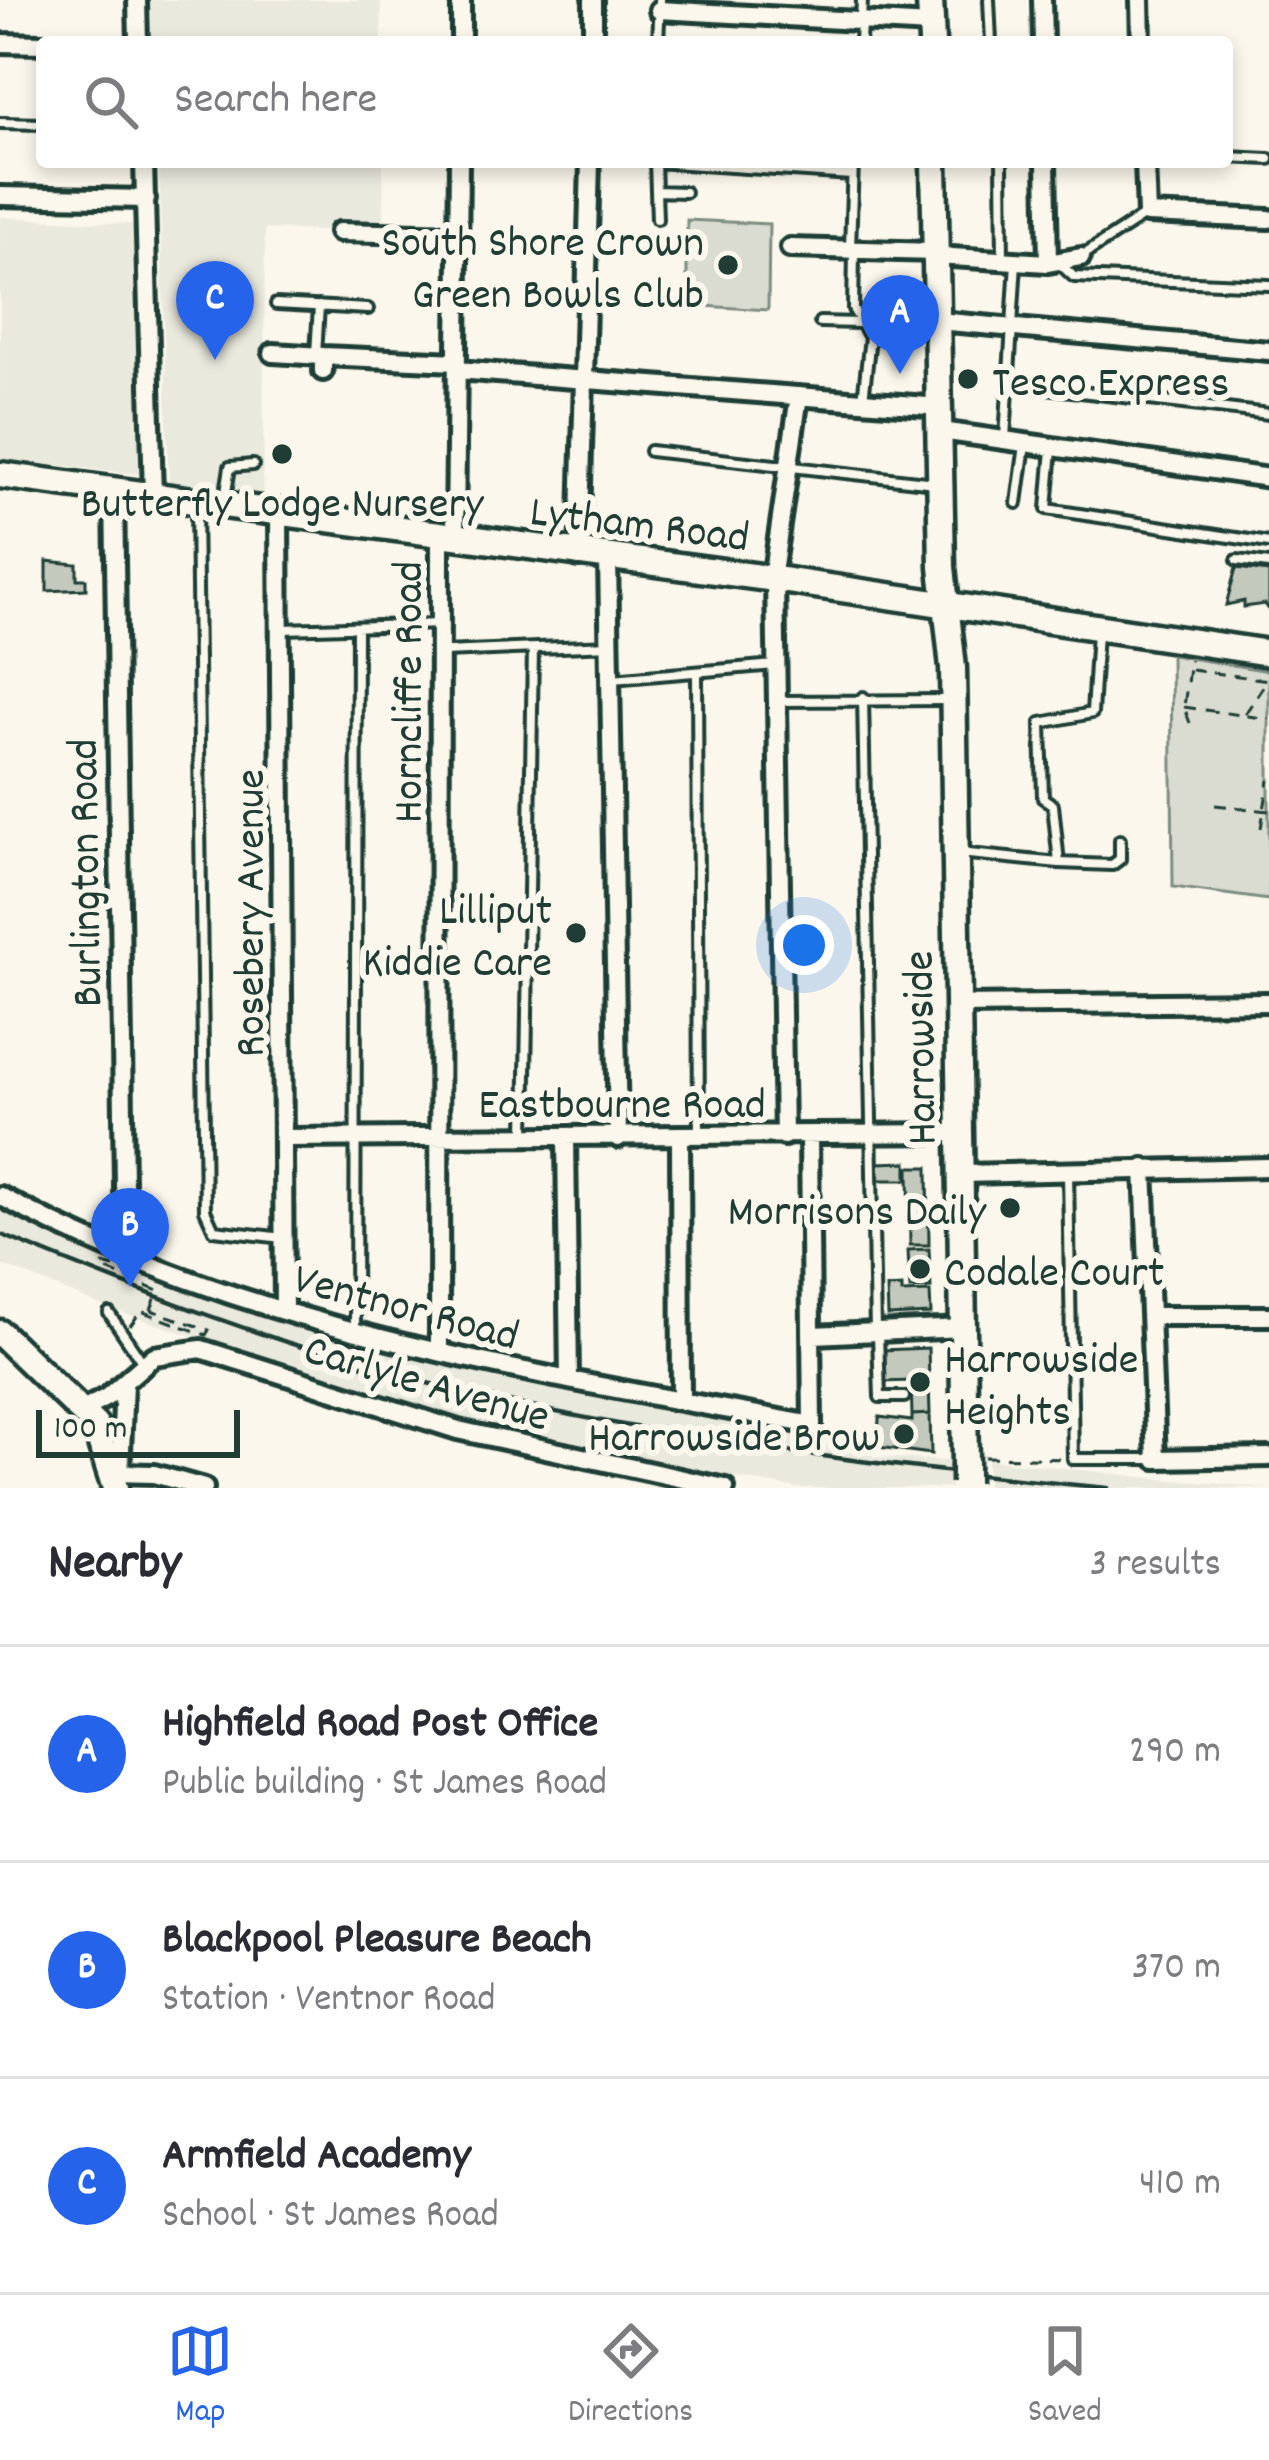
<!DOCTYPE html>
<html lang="en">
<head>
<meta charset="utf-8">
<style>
  :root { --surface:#fff; --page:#f2f2f3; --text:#2b2b33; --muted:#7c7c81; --line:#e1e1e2; --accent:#2563eb }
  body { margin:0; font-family:Dekko,sans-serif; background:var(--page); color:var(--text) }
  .scale { position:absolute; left:36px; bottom:30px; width:204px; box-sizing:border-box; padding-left:12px; border:6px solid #1f3d34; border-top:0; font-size:33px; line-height:42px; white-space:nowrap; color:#1f3d34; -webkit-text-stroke:9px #fbf7ec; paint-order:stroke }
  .you { position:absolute; left:804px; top:945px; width:42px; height:42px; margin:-30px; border:9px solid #fff; border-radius:50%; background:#1a73e8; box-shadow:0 0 0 18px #1a73e833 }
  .badge { display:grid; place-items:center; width:78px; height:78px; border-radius:50%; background:var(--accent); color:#fff; font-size:39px; font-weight:700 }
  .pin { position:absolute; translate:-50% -99px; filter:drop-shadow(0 3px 6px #0008) }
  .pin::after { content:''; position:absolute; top:63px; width:42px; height:36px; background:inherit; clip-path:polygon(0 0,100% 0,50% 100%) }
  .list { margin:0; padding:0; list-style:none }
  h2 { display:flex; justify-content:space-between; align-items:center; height:156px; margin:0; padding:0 48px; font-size:51px }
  h2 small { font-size:39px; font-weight:400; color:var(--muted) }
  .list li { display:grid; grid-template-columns:78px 1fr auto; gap:36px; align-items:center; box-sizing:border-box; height:216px; padding:0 48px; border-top:3px solid var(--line) }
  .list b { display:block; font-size:45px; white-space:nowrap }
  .list p { margin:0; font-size:39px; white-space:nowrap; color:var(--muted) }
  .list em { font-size:39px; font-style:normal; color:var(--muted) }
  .icon { flex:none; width:66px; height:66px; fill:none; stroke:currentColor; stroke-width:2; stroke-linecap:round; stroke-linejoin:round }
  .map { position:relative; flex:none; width:1269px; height:1488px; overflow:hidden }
  .search { position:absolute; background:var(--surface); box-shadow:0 6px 18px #0003; left:36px; right:36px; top:36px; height:132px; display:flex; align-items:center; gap:30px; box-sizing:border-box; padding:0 42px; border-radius:12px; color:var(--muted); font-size:45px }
  .sheet { height:804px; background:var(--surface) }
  nav { display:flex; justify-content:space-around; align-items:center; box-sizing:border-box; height:168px; border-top:3px solid var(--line); background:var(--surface); font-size:33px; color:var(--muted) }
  nav a { display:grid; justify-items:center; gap:6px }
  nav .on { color:var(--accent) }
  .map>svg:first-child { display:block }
  .built { fill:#eae9de }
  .green { fill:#dbdcd1; stroke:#7d8c82; stroke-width:3 }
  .building { fill:#c4c9be; stroke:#1f3d34; stroke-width:3 }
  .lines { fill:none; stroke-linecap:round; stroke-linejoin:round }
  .lane-casing { stroke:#1f3d34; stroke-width:16 }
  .street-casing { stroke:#1f3d34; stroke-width:26 }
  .secondary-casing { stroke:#1f3d34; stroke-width:33 }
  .path { stroke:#1f3d34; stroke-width:3; stroke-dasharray:12 9; stroke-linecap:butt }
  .lane { stroke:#fbf7ec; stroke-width:8 }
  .street { stroke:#fbf7ec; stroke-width:16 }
  .secondary { stroke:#fbf7ec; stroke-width:24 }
  .rail { stroke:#1f3d34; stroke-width:4.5 }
  .secondary-bridge-casing { stroke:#1f3d34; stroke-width:33; stroke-linecap:butt }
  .path-bridge { stroke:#1f3d34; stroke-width:3; stroke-dasharray:12 9; stroke-linecap:butt }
  .secondary-bridge { stroke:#fbf7ec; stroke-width:24 }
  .poi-dot { fill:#1f3d34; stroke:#fbf7ec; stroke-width:4.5 }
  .labels { text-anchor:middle; stroke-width:12; stroke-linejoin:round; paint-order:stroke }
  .poi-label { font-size:45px; fill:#1f3d34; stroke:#fbf7ec; text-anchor:end }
  .street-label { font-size:45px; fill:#1f3d34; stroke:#fbf7ec }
</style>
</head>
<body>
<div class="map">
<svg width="1269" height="1488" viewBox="0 0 1269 1488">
  <rect width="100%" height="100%" fill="#fbf7ec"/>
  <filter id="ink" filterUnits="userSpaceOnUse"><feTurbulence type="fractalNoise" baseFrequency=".00833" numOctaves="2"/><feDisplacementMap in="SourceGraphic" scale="24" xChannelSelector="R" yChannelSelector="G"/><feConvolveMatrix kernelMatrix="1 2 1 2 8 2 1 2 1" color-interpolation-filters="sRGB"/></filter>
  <g filter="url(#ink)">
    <path class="built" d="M151,0H381L382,42H152Z
      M159,162H383L384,233L265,229L263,499L169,487Z
      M0,217L133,224L139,474L0,459Z
      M0,1204L163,1276L289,1322L639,1406L819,1439L873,1440V1457L949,1461L950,1488H797L616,1458L472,1425L110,1309L0,1264Z
      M987,1459L1150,1478L1269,1488H987Z"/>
    <path class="green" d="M687,220L769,224L768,310L687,305Z
      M1171,655L1269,671V900L1173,887Z"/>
    <path class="building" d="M47,561L77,564V579H86V589L47,591Z
      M1236,568L1269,572V610L1265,604L1244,607V601L1226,605Z
      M907,1162V1180H877V1163Z
      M909,1167H928L929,1245H910Z
      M929,1249L931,1288L910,1289L908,1250Z
      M902,1287V1293L930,1292L931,1314L888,1316L887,1288Z
      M928,1348L930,1414L912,1415L911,1381L883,1382L882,1350Z
      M930,1414L931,1454L878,1447L879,1417L912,1421V1415Z"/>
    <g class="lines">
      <g class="lane-casing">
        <path id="lane" d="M989,0L991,42
          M658,42L660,0
          M860,42L862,0
          M0,123L42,124
          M1227,157L1269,159
          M655,162L852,175
          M655,162L656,191L685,192
          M1002,162L1003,259
          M656,191L657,219
          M850,248L853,162
          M854,253L853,309L870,337L863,400
          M1082,256L1145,215
          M1059,263L1074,277L1269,285
          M276,304L368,309
          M820,322L860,323
          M316,354L319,306
          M1012,384L1269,414
          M1005,438L1016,262
          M1052,449L1047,509L1269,543
          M650,451L935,483
          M225,499L230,467L253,465
          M1017,503L1025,445
          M196,507L205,1210L214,1230L283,1238
          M1237,560L1269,564
          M283,629L442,624
          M1097,632L1092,713L1041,723L1043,798L1053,805L1059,863L1112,865L1120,859V840
          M443,652L610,645
          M697,672L699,1135
          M612,679L775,665
          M863,697L875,1331
          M777,701L948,700
          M959,853L1059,863
          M525,1136L533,649
          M1068,1173L1073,1459H1155
          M109,1313L143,1363
          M355,1327L357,627
          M878,1334L880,1397H904"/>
      </g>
      <g class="street-casing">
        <path id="street" d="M137,0L138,42
          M1042,0L1043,42
          M1140,0L1141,42
          M659,10L931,25
          M461,42V0
          M593,42V0
          M0,43L42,44
          M144,162L153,497
          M1046,162L1048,263
          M1145,162L1147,214L1269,219
          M0,196L146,199
          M339,232L459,235
          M790,248L936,252
          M936,256L1048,263L1081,257
          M938,321L1269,351
          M273,353L323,356
          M457,370L940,407
          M323,371V356L457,362
          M941,431L1269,478
          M114,491L125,1253
          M279,515L284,1311
          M455,539L459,162
          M579,557L590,162
          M608,560L618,1138
          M772,579L799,396
          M775,579L784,1136
          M958,1005L1269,1002
          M680,1137L681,1401
          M285,1138L961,1133
          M566,1138L569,1380
          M1144,1168L1156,1459L1269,1457
          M961,1174L1269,1167
          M0,1196C249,1331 537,1374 812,1425L809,1136
          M1151,1316H1269
          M813,1335L963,1328
          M439,1352L440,537
          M83,1410L107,1397L154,1356L201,1349L458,1430L725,1488
          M120,1472L124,1384
          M113,1473L154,1474L204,1488"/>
      </g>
      <g class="secondary-casing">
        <path id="secondary" d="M930,0L932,42
          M934,162L942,567L953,668L965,1465
          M0,475L775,579L1269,653
          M0,1333L95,1425L115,1488"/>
      </g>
      <path class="path" d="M1191,670L1269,680
        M1184,707L1269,719
        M1245,714L1266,682
        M1190,723L1184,707L1190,660
        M1215,805L1269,811
        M1261,828L1269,780
        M114,1267L103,1264L102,1268L158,1291
        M130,1326L141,1311L206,1335L209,1330L151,1310
        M984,1457L1065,1459"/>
      <use href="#lane" class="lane"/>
      <use href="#street" class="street"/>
      <use href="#secondary" class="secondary"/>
      <path class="rail" d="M0,1234C137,1291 279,1345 423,1382C648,1438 877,1466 1108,1488"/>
      <g class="secondary-bridge-casing">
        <path id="secondary-bridge" d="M965,1465V1483"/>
      </g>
      <path class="path-bridge" d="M151,1310L158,1291"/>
      <use href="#secondary-bridge" class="secondary-bridge"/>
    </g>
  </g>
  <g class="poi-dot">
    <circle cx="728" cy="265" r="12"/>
    <circle cx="968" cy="379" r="12"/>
    <circle cx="282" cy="454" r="12"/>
    <circle cx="576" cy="933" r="12"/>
    <circle cx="1010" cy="1208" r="12"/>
    <circle cx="920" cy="1269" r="12"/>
    <circle cx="920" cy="1382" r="12"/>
    <circle cx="904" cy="1434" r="12"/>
  </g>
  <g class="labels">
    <g class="poi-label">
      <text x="704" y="255">South Shore Crown<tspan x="704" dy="52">Green Bowls Club</tspan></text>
      <text x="992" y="395" text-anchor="start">Tesco Express</text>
      <text x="282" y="516" text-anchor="middle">Butterfly Lodge Nursery</text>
      <text x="552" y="923">Lilliput<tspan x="552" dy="52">Kiddie Care</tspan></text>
      <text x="986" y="1224">Morrisons Daily</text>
      <text x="944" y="1285" text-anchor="start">Codale Court</text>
      <text x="944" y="1372" text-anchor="start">Harrowside<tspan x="944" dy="52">Heights</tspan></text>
      <text x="880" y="1450">Harrowside Brow</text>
    </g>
    <g class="street-label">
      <text transform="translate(640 521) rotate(7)" y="16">Lytham Road</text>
      <text transform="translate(405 692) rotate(-90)" y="16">Horncliffe Road</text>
      <text transform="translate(82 873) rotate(-91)" y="16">Burlington Road</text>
      <text transform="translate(247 913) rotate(-90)" y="16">Rosebery Avenue</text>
      <text transform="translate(917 1048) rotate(-91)" y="16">Harrowside</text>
      <text x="622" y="1117">Eastbourne Road</text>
      <text transform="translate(407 1304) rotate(15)" y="16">Ventnor Road</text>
      <text transform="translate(428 1380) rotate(16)" y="16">Carlyle Avenue</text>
    </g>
  </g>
</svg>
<div class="scale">100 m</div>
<div class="you"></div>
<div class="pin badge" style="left:900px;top:374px">A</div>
<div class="pin badge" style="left:130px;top:1287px">B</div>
<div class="pin badge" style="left:215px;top:360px">C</div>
<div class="search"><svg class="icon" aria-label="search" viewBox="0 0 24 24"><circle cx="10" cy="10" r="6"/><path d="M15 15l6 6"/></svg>Search here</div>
</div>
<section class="sheet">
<h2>Nearby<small>3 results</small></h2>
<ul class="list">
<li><span class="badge">A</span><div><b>Highfield Road Post Office</b><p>Public building · St James Road</p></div><em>290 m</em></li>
<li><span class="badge">B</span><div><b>Blackpool Pleasure Beach</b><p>Station · Ventnor Road</p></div><em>370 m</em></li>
<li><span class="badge">C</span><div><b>Armfield Academy</b><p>School · St James Road</p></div><em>410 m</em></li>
</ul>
</section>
<nav>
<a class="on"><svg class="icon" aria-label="map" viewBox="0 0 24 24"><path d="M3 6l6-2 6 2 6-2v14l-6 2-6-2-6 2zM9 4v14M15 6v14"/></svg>Map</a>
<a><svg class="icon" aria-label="directions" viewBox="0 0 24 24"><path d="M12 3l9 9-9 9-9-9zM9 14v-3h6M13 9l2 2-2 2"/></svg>Directions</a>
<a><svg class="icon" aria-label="saved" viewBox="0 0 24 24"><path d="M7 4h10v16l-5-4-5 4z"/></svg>Saved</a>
</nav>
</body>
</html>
